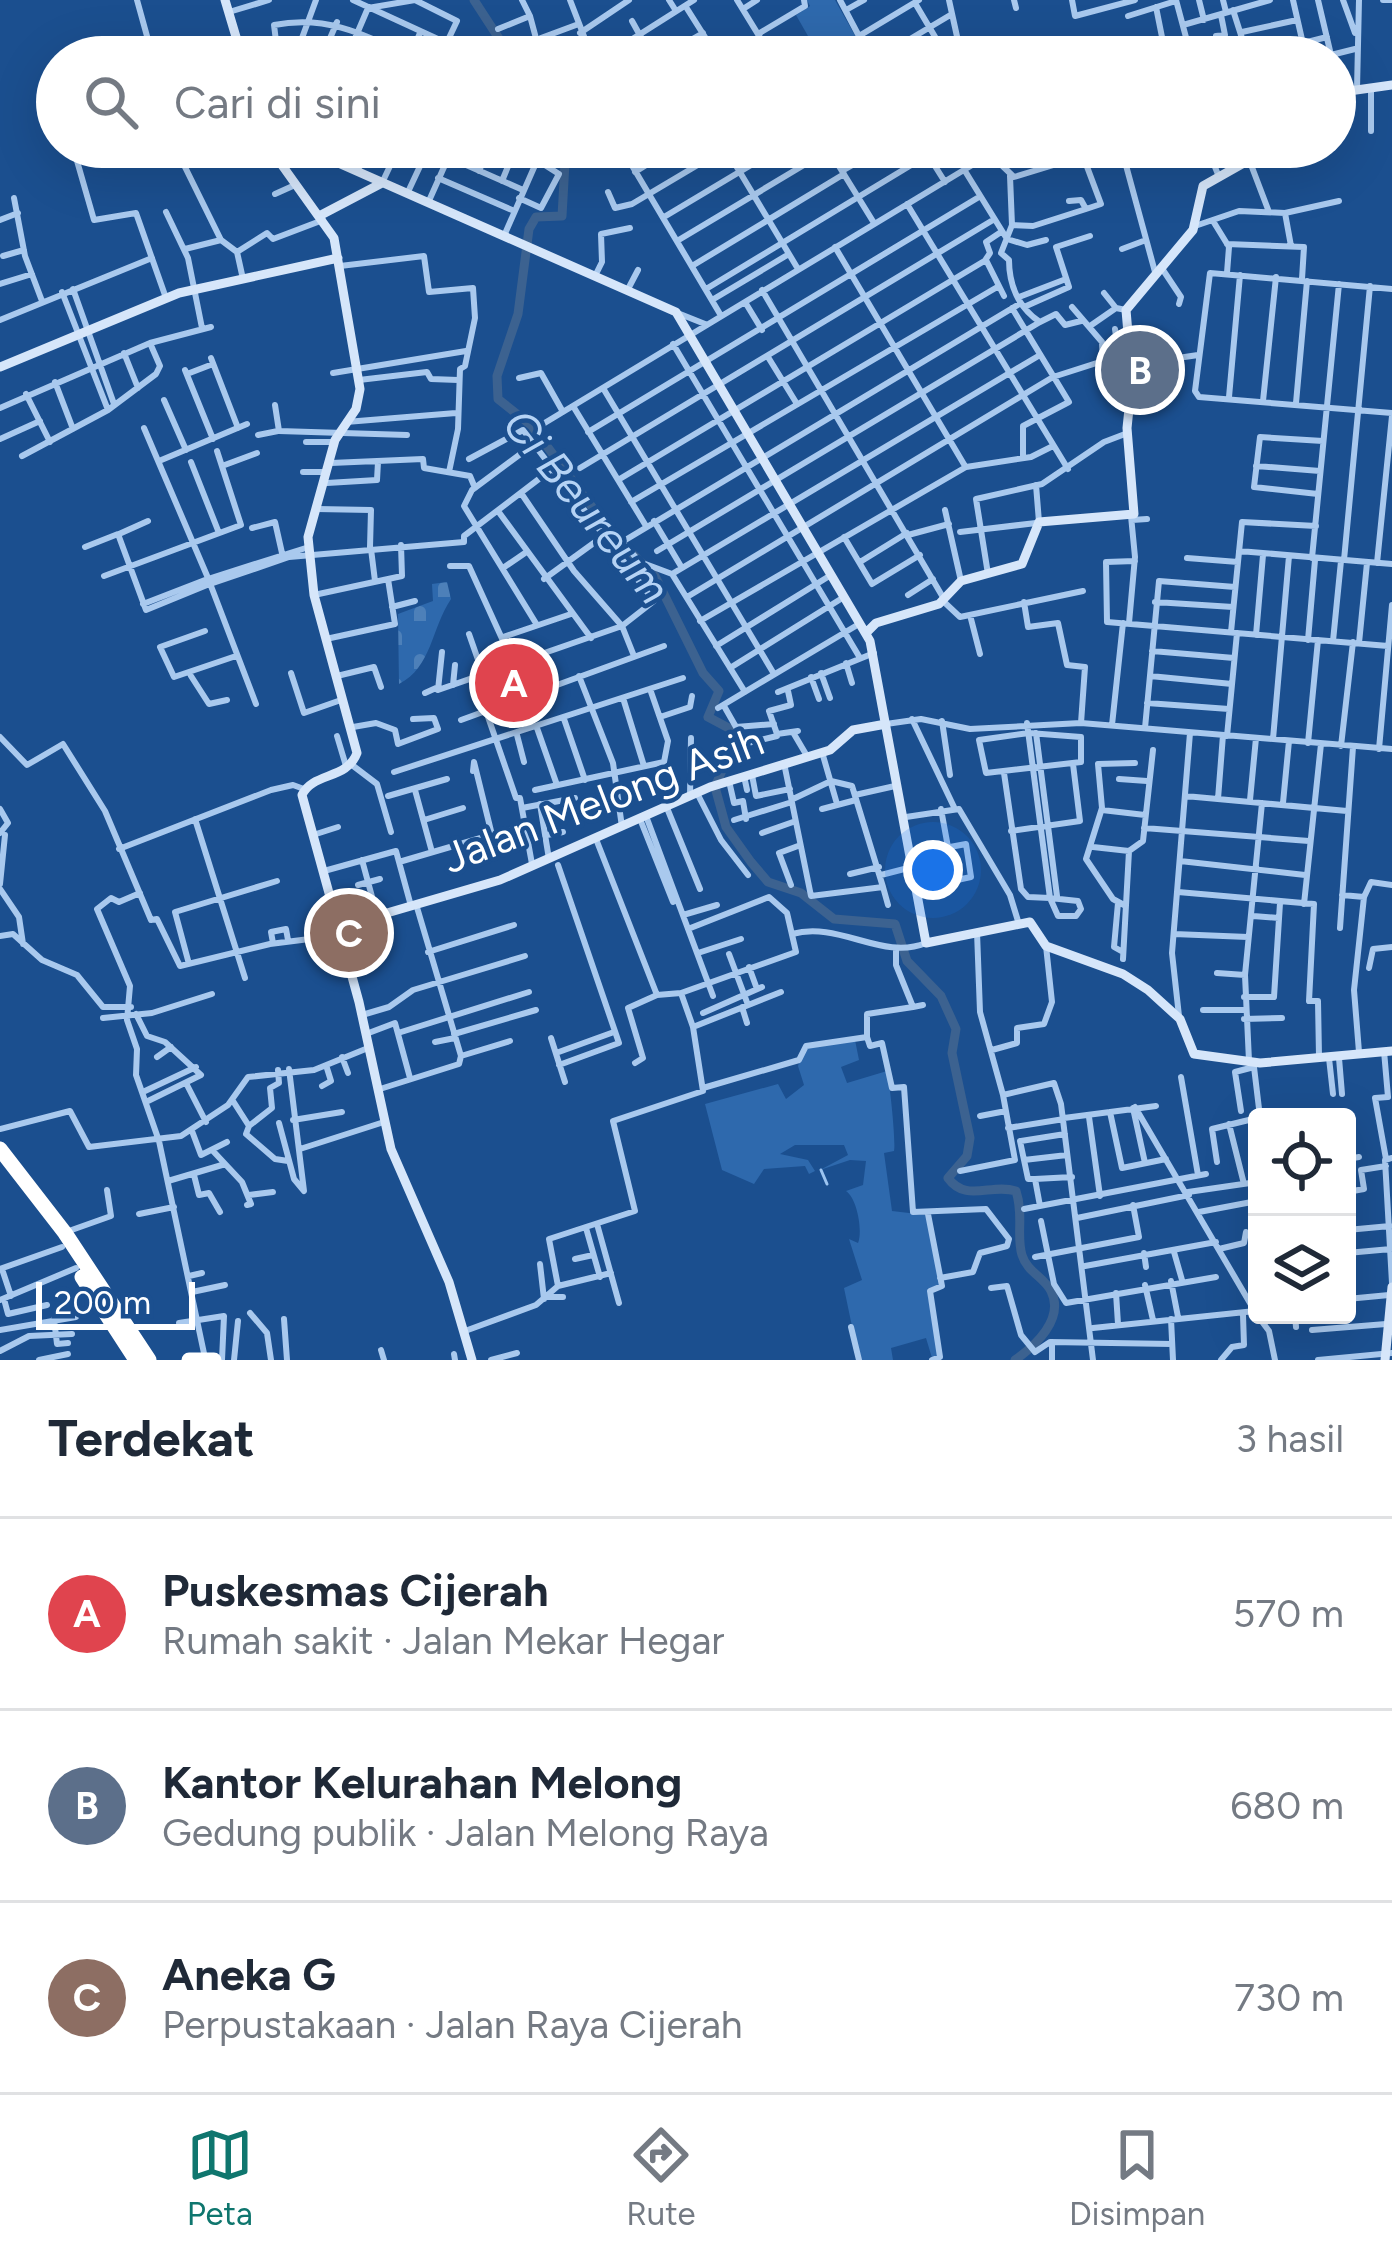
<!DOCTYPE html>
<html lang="id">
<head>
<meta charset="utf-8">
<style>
  :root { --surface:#fff; --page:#f6f6f7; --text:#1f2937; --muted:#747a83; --line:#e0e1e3; --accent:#0f766e }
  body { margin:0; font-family:Figtree,sans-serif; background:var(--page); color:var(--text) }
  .controls { position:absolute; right:36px; bottom:36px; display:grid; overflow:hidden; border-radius:12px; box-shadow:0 12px 48px #0002 }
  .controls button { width:108px; height:108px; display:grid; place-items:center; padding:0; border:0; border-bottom:3px solid var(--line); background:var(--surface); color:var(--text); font:60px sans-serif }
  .scale { position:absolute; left:36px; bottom:30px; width:159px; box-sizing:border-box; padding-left:12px; border:6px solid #fff; border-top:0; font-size:33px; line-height:42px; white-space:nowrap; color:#fff; -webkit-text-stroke:9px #1b4f8f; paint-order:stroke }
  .you { position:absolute; left:933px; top:870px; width:42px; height:42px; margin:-30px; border:9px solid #fff; border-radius:50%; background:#1a73e8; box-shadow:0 0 0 18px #1a73e833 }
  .badge { display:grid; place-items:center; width:78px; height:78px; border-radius:50%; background:var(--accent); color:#fff; font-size:39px; font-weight:700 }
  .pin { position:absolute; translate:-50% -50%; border:6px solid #fff; box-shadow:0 3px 12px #0006 }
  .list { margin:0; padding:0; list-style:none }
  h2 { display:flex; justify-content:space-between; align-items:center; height:156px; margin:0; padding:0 48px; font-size:51px }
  h2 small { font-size:39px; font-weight:400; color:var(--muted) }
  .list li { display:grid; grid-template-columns:78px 1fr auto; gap:36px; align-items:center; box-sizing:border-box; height:192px; padding:0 48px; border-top:3px solid var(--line) }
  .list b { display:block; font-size:45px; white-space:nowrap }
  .list p { margin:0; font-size:39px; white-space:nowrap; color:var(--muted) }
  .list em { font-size:39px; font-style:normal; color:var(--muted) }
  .icon { flex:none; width:66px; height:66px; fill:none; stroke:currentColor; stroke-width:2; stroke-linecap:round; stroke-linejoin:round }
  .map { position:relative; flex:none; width:1392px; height:1360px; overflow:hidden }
  .search { position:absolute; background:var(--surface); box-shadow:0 12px 48px #0002; left:36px; right:36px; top:36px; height:132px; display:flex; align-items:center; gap:30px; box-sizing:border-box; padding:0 42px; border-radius:66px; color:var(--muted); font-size:45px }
  .sheet { height:732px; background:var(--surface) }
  nav { display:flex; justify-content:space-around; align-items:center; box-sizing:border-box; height:168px; border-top:3px solid var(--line); background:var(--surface); font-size:33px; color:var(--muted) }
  nav a { display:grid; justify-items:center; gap:6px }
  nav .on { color:var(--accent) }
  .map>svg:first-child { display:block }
  .grass { fill:#2e69ad }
  .cemetery { fill:url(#cemetery-stones) }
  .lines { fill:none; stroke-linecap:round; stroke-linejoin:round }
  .stream { stroke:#9cc4f0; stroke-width:3 }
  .river { stroke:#3c6290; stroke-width:9 }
  .street { stroke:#a9c9ee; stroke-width:6 }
  .secondary { stroke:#d6e6fa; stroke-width:9 }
  .highway { stroke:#fff; stroke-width:15 }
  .labels { text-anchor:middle; stroke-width:9; stroke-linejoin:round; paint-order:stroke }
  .street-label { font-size:42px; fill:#fff; stroke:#1b4f8f }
  .water-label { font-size:45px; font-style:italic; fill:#b5d3f5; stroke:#1b4f8f }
</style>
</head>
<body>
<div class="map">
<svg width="1392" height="1360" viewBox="0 0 1392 1360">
  <defs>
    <pattern id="cemetery-stones" width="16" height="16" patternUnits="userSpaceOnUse" patternTransform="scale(3)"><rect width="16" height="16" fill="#2e69ad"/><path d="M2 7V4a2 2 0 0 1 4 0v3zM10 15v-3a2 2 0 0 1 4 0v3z" fill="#4d80b9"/></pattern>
  </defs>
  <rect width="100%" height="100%" fill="#1b4f8f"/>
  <path class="grass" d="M807,0H835L867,57H820L796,15L810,6Z
    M855,1040L859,1060L841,1067L847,1083L887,1071C890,1085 896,1142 894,1151L884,1153L892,1211L926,1215L940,1285L927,1289L938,1355L932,1358L926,1338L891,1348L893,1360H859L844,1288L862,1280L849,1239L858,1243C863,1231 857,1198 846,1191L863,1185L866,1161L850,1160L820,1170L848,1155L844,1145H795L780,1154L808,1160L815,1171L809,1174L805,1166L764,1169L754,1184L722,1170L705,1104L778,1084L786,1099L804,1085L798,1066L804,1047Z"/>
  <path class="cemetery" d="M447,582L451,599C431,629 432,667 399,684L398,614L433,601L432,584Z"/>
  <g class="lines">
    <path class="stream" d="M821,1170L827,1184"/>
    <path class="river" d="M474,0L511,57
      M555,147L565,163L562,216L536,217L529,229L518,314L497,376L498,399L532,426L612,534L655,576L703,673L719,691L708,717L738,733L715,787L726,827L751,862L768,882L801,893L834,919L895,924L907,961L941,996L956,1029L952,1053L970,1138L967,1156L948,1178C966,1203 991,1183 1016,1191C1024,1215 1016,1236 1022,1255C1027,1272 1044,1277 1051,1291C1065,1319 1035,1346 1015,1360"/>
    <path class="street" d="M353,0L477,57
      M522,0L530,16
      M570,0L592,57
      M669,0L676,11
      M737,0L772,57
      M840,0L870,57
      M1014,0L1016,8
      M1072,0L1075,16L1135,0
      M1199,0L1204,20
      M1223,0L1226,12
      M1293,0L1306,57
      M1318,0L1331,55
      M1343,0L1355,33
      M1383,0H1392
      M915,3L947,57
      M686,7L705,37L708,57
      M1156,7L1166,57
      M743,9L757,0
      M846,10L864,0
      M1233,10L1248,57L1327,37
      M229,12L269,0
      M1221,15L1225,35L1216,36L1221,57
      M1128,16L1176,1
      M632,21L652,57
      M1183,25L1270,0
      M498,29L530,16L537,42
      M1242,32L1297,20
      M580,33L629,0
      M758,34L805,6L804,0
      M859,36L919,0
      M1166,47L1187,41L1176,0
      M136,57L150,47L137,0
      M259,57L276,51
      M278,57L274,25C328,15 363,34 411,57
      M295,57L316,0
      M322,57L337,22
      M347,57L368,8L415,0L457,21L440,57
      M410,57L420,33
      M523,57L541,38L576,25
      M604,57L694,0
      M661,57L703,33
      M880,57L952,14
      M931,57L958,41L949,0
      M1047,57H1049
      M1323,57L1355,49
      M57,81V87
      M1357,89L1359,0
      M1371,131V88
      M73,147L94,220L136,213L166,298
      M567,147L570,158
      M621,147L720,314
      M923,147L945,182
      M1121,147L1155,272
      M1207,147L1219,177
      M1333,147V148
      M726,149L798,269
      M829,150L874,223
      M200,155L183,163L221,240L237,252L243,279
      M992,156L1014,177L1083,156
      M448,157L523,190
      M1250,162L1269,212
      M479,171L489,147
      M842,171L884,147
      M965,171L1007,239L1027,245L1046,240
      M357,172L369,147
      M635,172L675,147
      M1010,176L1012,225L1001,253L1009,260C1009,284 1018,308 1040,322
      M438,178L512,210
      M502,181L516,147
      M382,183L399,147
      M608,192L615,208L632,204L728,147
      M275,194L295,185
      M407,194L429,147
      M14,198L25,256L42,301
      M519,198L541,208L559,174L537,160
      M1069,201L1081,200L1086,209L1101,204L1083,156L1105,147
      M428,203L453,147
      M907,204L1068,469
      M166,212L188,258L202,328
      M1285,213L1339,201
      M664,217L781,147
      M0,220L18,213
      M1213,221L1229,247L1227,273
      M1012,225L1033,226L1086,209
      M1195,226L1239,211L1285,213L1291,246
      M504,236L543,147
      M677,241L829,150
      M1227,244L1304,247L1302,279
      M835,247L965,466
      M185,249L221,240
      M1122,249L1146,240
      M237,252L267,233L273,239L323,220
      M3,256L24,250
      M986,259L990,253L986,242L1001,232
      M340,266L424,256L429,292L473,288L475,318L465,366L460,369L458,429L449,472
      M692,266L844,174
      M1161,267L1181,297L1179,304
      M595,276L602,262L601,234L630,228
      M0,284L32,274
      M73,289L114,404
      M706,289L941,147
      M1392,289L1210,273L1195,391L1199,397L1392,413
      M762,290L944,599
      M627,291L638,270
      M62,292L108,410
      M1104,293L1116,308L1126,310
      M1019,297L1066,279
      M712,300L789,254
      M745,302L762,330
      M1024,307L1069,287L1056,247L1090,236
      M1072,307L1102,342L1104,390L1113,399L1130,401
      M1012,308L1069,402L1023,426V458
      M680,314L705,324
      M0,320L152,258
      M1090,326L1116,308
      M1115,329L1119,357
      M673,344L860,658
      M124,353L138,388
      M768,357L797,404
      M211,358L238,428
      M1131,365L1198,355
      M185,370L213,439
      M333,373L466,351
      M187,374L213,364
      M519,378L541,373L563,412
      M359,380L427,372L431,379L458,380
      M55,382L73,429
      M603,388L774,674
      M26,394L50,442
      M1229,397L1240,275
      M164,400L186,450
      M1263,401L1276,277
      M1296,403L1307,281
      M275,405L279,431L407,435
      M573,406L646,526
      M0,408L150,343L211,327
      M346,422L456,413
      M538,427L1002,147
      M144,428L208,578L206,584L211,586L213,579L208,578
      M588,432L979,197
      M258,435L278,431
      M0,439L40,421
      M306,442H334
      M534,444L472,490L464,506L537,625
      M22,456L108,410L156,374L160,366L150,343
      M159,461L247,424
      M191,462L219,533
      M331,463L423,459L424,468L470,476L475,488
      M222,466L257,453
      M1256,466L1320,471
      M580,468L993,220
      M303,472H326
      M618,480L986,260L1004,296
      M327,483L377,480L378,462
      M1036,485L1039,522
      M521,493L574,571L622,626L634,656
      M1318,494L1254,487L1260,437L1323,441
      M631,502L999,286
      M317,509L371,510L370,547
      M945,510L961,581
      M498,511L591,638
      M1132,520L1147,519
      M654,521L682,568
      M252,528L275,522L282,553
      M960,532L1036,523
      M119,534L148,521
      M908,535L949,524
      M844,537L872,584L920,555
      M621,541L640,562L672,574L745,692
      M85,547L118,534L146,610L207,585
      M612,548L1021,303
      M371,549L375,581
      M657,551L1040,322L1056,314L1065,325L1081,321
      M1239,551L1392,564
      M1187,558L1238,562
      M1312,558L1339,284
      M1344,560L1370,286
      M1135,561L1106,562L1107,622L1388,646
      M860,562L907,533
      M1377,563L1392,416
      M450,566H469L528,696
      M503,568L525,553
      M672,574L1040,355
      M988,574L976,499L1042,484L1104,442L1125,434
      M104,576L241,525L217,451
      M211,578L309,547
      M544,579L602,537
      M213,583L289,557L464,542V536L552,469
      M211,586L256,704
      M314,595L402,576L401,545
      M908,595L933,579
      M687,597L1053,377L1103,361
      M943,601L960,617L1083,591
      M1024,602L1028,627L1058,623L1067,665L1085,667L1081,723
      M1155,602L1233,607
      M143,604L205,580
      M392,607L415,601
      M970,615L980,654
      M700,621L966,467L1031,457L1053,446
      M1129,623L1135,557L1131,516
      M205,631L160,647L174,677L236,656
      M1231,632L1242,522L1316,526
      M469,634L483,674
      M1256,635L1263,555
      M503,637L571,614
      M326,639L395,624L388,579
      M1308,640L1315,560
      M1333,641L1341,561
      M1359,643L1367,563
      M716,646L831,575
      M1152,651L1234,658
      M442,652L438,690L622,626L654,601L523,430L469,459
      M846,663L852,683
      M730,668L844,597
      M291,673L304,713L341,700
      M821,673L830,698
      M191,676L209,704L227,700
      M337,676L374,667L381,687
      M579,676L613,763L622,827
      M1150,676L1232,684
      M811,677L819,699
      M453,685L455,665
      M778,692L874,653
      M425,693L436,688
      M623,698L644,766
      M1147,703L1229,709
      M724,706L736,727L774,724
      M718,708L859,624
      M486,711L516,798H520L532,864
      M660,717L690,707L692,696
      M564,719L585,780
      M912,719L954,807
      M461,720L664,646
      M942,721L950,775
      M886,724L921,719L970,729L1081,723L1392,749
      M1112,725L1123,623
      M353,727L376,723L395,730L398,744L438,729L434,718L413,719
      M537,728L557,785
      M1145,728L1159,581L1235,587
      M1029,733L1081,737V762L986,773L979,740Z
      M1036,733L1057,896
      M777,734L769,711L791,705L788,691
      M777,734L798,731
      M794,734L807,756
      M517,735L524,762
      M337,736L346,766
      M1227,736L1237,633
      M0,737L27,765L63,744L105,811L151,920L157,919L180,966L270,944L341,935
      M1273,739L1289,556
      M1308,743L1318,640
      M739,745L777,736
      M1341,746L1353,642
      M1379,749L1392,605
      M822,752L837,804
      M784,763L811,896L883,887L852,786L831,781L793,799
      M352,765L377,784L391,832
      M473,771L474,762L492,835
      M394,772L683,678
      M1004,773L1021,889L1028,897L1050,898L1058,916H1076L1081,909L1078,901L1050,898L1027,723
      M752,775L756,796L790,789
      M744,776L747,790
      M1119,779L1147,781
      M729,781L734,803L743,801L746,819
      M415,790L432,852
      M535,790L664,762L668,741L650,689
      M697,793L721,840L748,875
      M855,795L895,786
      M388,796L447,779
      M690,796L691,738
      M1185,796L1347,811
      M1218,799L1223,735
      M1250,800L1256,738
      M1283,803L1289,741
      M540,804L549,859
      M522,808L575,798
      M667,808L700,889
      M0,809L8,823L0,833
      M822,809L856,800
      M941,809L954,880
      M1102,810L1145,815
      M646,816L713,996
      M906,817L959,809L1010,895L1018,921
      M195,819L245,978
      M640,819L673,902
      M424,820L463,808
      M734,820L792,802
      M1144,828L1309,841
      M1011,831L1080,821L1073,764
      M762,833L793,822
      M313,835L338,827
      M547,835L563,832
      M1093,847L1129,851L1143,841L1153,750
      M119,849L271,790L293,785L304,789
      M362,860L377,915
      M1180,861L1305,875
      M399,862L508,830
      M558,865L619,1043L559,1065
      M324,871L396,851L411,906
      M850,874L879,867
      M881,875L912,867
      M938,881L935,866L952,863
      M0,884L5,835
      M358,885L380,879
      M791,885L779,853L798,846
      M883,887L888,905
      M0,889L19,917L23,944
      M915,889L971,877L966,844L950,847
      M1178,892L1314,904L1309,1001H1318L1319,1056
      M140,893L119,902L111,898L97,909L130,986L127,1020L137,1049L136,1075L159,1141L205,1358
      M1342,895L1364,897L1371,882L1392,885
      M1118,903L1114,947L1123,952
      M416,904L461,1056L510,1041
      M1304,904L1321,744
      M1124,905L1113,899L1086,859L1102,808L1098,764L1135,763
      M683,915L717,905
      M1253,916L1279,918
      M1340,928L1353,747
      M977,932L980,1012L1003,1095L1054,1083L1061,1104L1093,1360
      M792,934C840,921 882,961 926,943
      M1174,934L1248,937
      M0,936L13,934L42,960L77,975L103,1007H131
      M273,943L271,932L286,929L288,940
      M896,949V965L913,1007L923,1005
      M428,952L514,925
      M698,953L741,939
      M729,954L748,1005
      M1123,959L1129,851
      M189,964L175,912L277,881
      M749,967L757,989
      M1369,968L1373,949L1392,947
      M1217,973L1245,975
      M681,993L796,952L787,913L769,897L688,929
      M1244,997H1274L1280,903
      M742,1007L747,1023
      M1203,1010H1244
      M703,1013L762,987
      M136,1014L147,1036L165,1042L201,1075L148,1101
      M362,1015L389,1007L413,990L525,956
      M1179,1016L1172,953L1190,733
      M103,1018L152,1013L212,994
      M1244,1019L1282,1018
      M693,1027L781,992
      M398,1033L529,992
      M366,1034L395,1023L410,1078
      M454,1034L536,1010
      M867,1037V1014L913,1007
      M551,1038L565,1082
      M435,1042L455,1038
      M992,1050L1017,1043V1028L1044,1024L1052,1002L1046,946
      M1384,1051L1388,1097L1375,1098L1386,1159
      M1359,1052L1354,990L1364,897
      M556,1053L614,1032
      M157,1057L171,1047
      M342,1057L348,1073
      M1329,1058L1333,1094
      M1339,1058L1342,1094
      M1249,1061L1245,975L1262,803
      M635,1063L643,1058L628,1008L657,995
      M1254,1067L1260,1117
      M1181,1077L1198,1175
      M186,1083L206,1122
      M322,1086L331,1081L326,1065
      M703,1088L799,1060L806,1046L867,1037L870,1046L882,1043L892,1088L904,1087L913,1212L986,1209L1009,1239L1007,1246L980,1253L973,1272L940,1278
      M380,1089L459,1064L461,1056
      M145,1091L196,1067
      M233,1101L249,1126L246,1134L275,1159L288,1161
      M1135,1107L1257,1315
      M1133,1108L1145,1163
      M1241,1111L1235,1072L1254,1067
      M1110,1112L1122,1168L1166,1159
      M980,1116L1006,1111
      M1089,1117L1100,1196
      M1064,1118L1156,1106
      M293,1120L342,1112
      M279,1123L294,1179L304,1191L289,1069
      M1229,1124L1244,1184
      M249,1126L272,1108L270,1088L279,1083L278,1070
      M1008,1128L1064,1119
      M0,1129L70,1111L89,1147L181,1136L228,1105L248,1077L314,1070L368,1048
      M192,1131L201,1155L227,1142
      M1347,1135L1353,1134
      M1020,1141L1024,1160L1067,1155
      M1021,1141L1065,1134
      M300,1149L384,1122
      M213,1151L242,1182L251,1204L247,1205
      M1392,1158L1385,1160L1392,1283
      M1347,1159L1359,1157
      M1024,1160L1028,1179H1035
      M1217,1162L1212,1129L1257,1118
      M960,1171L1015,1160L1003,1095
      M194,1175L199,1195L209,1193L220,1212
      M168,1181L222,1165
      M1188,1192L1257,1182
      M1347,1192L1364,1189L1361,1170L1386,1166
      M249,1195L273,1192
      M1040,1206L1035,1179L1072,1177
      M1024,1209L1206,1174
      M1199,1212L1257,1201
      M139,1214L174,1207
      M928,1214L942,1286L930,1291L940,1357L932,1360
      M1077,1218L1189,1195
      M1041,1221L1054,1284L1066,1303L1216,1277
      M597,1224L619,1303
      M586,1228L600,1277
      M1347,1230L1390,1226
      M66,1232L111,1216L107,1190
      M1219,1249L1244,1243L1246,1232
      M1174,1252L1182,1280
      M1144,1253L1146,1267
      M1347,1253L1391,1249
      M1035,1257L1139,1237L1133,1205
      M575,1259L593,1255
      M540,1264L544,1299
      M1085,1266L1216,1242
      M0,1269L62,1247
      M2,1269L11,1296
      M189,1276L202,1273
      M1171,1281L1178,1317
      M1145,1285L1153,1320
      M558,1286L549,1239L635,1211L613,1121L703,1091L693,1027L681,993L657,995L596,839
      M991,1288L1007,1286L1021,1335L1035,1352L1050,1342L1172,1344
      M192,1292L225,1285
      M1116,1293L1118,1324
      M546,1297H563
      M4,1299L8,1314L47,1305
      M1347,1299L1389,1295
      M0,1300L76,1268
      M250,1313L267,1333L271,1360
      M1257,1315L1269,1331L1275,1360
      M1295,1315L1296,1327
      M54,1319L57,1344L68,1343
      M284,1319L287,1360
      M1171,1319L1173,1360
      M179,1323L224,1316L222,1360
      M851,1327L859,1360
      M1093,1328L1255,1311
      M0,1330L76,1317
      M1312,1330L1386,1324
      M465,1331L536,1305L558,1286L611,1273
      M1052,1342V1360
      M381,1350L384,1360
      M0,1351L29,1336L72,1334
      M454,1354L455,1360
      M39,1360L68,1354
      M234,1360L238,1321
      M491,1360L517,1353
      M1221,1360L1232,1347L1244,1345L1243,1315
      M1318,1360L1392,1353"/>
    <path class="secondary" d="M225,0L242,57
      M1335,93L1392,85
      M269,147L334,238L360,389L356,409L335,440L308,537L314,595L357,753C347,780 313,772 302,795L359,1002L391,1149L449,1282L472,1360
      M302,147L676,312L870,641L926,943L1030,922L1046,946L1123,974L1148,990L1180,1019L1194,1054L1260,1063L1392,1051
      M321,215L382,183
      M0,367L179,293L338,258
      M866,633L876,623L939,604L961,581L1022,564L1039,522L1134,514L1127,428L1132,380L1126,310L1193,230L1203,186L1272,147
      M339,927L500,880L710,787L830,750L853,730L886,724
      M1385,1360L1392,1287"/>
    <path class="highway" d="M0,1149L65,1233L149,1360
      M82,1277L136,1360
      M189,1360H214"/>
  </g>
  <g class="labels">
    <g class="street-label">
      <text transform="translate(603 799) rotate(-21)" y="15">Jalan Melong Asih</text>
    </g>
    <g class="water-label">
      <text transform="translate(587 506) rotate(51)" y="16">Ci Beureum</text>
    </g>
  </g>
</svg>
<div class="controls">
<button><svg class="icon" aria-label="locate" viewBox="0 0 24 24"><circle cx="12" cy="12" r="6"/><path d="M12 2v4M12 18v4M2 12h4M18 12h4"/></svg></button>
<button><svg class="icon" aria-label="layers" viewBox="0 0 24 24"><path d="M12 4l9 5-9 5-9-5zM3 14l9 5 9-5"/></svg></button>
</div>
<div class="scale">200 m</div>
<div class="you"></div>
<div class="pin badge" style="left:514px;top:683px;background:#e0444e">A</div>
<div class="pin badge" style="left:1140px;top:370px;background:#5c6f8a">B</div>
<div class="pin badge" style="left:349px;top:933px;background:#8d6e63">C</div>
<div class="search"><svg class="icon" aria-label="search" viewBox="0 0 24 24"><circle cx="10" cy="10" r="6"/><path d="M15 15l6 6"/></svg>Cari di sini</div>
</div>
<section class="sheet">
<h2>Terdekat<small>3 hasil</small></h2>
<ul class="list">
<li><span class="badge" style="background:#e0444e">A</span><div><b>Puskesmas Cijerah</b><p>Rumah sakit · Jalan Mekar Hegar</p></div><em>570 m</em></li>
<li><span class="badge" style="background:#5c6f8a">B</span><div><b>Kantor Kelurahan Melong</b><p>Gedung publik · Jalan Melong Raya</p></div><em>680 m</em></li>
<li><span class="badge" style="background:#8d6e63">C</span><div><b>Aneka G</b><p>Perpustakaan · Jalan Raya Cijerah</p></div><em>730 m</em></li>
</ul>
</section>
<nav>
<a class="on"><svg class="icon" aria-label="map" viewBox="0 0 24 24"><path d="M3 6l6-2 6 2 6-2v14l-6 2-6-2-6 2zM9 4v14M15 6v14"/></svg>Peta</a>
<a><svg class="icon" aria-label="directions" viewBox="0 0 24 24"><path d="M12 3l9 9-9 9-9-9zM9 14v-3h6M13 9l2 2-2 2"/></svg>Rute</a>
<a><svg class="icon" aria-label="saved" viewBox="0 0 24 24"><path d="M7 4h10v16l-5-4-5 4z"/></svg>Disimpan</a>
</nav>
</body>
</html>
